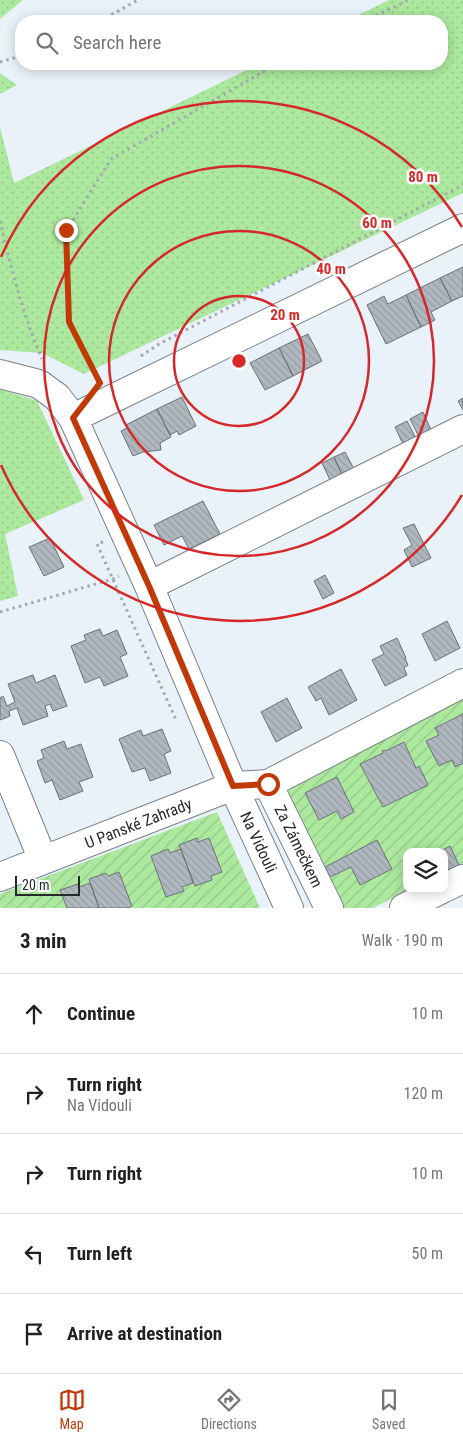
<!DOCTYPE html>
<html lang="en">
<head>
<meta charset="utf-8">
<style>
  :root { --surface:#fff; --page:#f2f2f2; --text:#202124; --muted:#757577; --line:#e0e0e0; --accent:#c23908 }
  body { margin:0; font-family:"Roboto Condensed",sans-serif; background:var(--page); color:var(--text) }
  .controls { position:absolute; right:15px; bottom:15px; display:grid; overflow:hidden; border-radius:10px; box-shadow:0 2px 12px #0003 }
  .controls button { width:45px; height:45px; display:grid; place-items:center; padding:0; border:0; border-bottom:1px solid var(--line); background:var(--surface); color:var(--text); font:25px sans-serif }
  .scale { position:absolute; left:15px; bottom:12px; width:65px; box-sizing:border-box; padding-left:5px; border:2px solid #272a2d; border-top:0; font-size:14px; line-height:18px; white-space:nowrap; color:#272a2d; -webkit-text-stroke:4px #fff; paint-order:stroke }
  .stop { position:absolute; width:15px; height:15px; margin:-11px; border:4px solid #c23908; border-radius:50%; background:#fff }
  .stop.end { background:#c23908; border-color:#fff; box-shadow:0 1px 5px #0008 }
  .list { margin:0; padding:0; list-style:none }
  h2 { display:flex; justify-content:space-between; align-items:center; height:65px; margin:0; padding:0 20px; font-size:21px }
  h2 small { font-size:16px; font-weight:400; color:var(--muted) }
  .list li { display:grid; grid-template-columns:32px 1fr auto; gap:15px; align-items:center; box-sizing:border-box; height:80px; padding:0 20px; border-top:1px solid var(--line) }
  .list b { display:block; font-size:19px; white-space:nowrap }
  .list p { margin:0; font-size:16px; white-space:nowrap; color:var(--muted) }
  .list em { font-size:16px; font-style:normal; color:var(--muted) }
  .icon { flex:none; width:28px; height:28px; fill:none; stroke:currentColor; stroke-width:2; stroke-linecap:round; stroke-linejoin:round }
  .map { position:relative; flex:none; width:463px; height:908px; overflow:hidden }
  .search { position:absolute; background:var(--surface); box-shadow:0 2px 12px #0003; left:15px; right:15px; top:15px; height:55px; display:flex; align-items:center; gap:12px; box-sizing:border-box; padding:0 18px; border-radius:20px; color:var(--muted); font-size:19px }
  .sheet { height:465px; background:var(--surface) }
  nav { display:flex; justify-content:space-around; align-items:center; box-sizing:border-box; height:70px; border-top:1px solid var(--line); background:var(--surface); font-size:14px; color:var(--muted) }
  nav a { display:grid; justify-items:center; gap:2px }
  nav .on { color:var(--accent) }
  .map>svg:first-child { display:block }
  .grass { fill:url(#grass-dots) }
  .garden { fill:url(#garden-furrows); fill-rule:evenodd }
  .building { fill:url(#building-back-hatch); stroke:#6b7178 }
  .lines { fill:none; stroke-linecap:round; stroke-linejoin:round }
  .minor-casing { stroke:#7a8087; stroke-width:30 }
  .path { stroke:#a2a9af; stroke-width:3; stroke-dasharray:2.5 4; stroke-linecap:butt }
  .minor { stroke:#fff; stroke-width:28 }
  .route { stroke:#c23908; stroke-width:6 }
  .ring { fill:none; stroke:#d62828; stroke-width:2.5 }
  .labels { text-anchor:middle; stroke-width:5; stroke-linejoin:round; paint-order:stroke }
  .street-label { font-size:16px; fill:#272a2d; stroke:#fff }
  .centre { fill:#d62828; stroke:#fff; stroke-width:2.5 }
  .ring-label { font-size:15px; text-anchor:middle; font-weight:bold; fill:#d62828; stroke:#fff; stroke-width:5; stroke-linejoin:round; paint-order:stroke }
</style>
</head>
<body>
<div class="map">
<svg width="463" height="908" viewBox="0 0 463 908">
  <defs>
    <pattern id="grass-dots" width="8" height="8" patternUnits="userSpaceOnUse" patternTransform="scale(1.25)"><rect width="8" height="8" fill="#ace89e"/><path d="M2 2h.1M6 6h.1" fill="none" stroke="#94c788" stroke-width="1.8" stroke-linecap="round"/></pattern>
    <pattern id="garden-furrows" width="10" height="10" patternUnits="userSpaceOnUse" patternTransform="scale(1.25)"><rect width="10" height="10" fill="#ace89e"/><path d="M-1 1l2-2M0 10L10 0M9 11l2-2" fill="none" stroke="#94c788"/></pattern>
    <pattern id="building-back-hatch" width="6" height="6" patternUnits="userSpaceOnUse" patternTransform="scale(1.25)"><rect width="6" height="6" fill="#b0b8bf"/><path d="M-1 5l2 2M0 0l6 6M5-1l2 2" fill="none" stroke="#979ea4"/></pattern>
  </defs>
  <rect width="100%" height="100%" fill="#e9f1f9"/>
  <path class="grass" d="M0,0H23L0,19Z
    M389,0H463V193L84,374L42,353L0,350V127L14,183L259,64H442V21H346Z
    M0,73L17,85L0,94Z
    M0,389L37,401L84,500L5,534L18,596L0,601Z"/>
  <path class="garden" d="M463,696V863L459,865L449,846L439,852H407V889H410L373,908H344L283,786Z
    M217,812L260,908H127L132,906L106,873L89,879L90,883L79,887L78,884L60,890L67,908H0V894ZM209,838L222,872L211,876L212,880L195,886L193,883L182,887L184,891L167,897L151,856L168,849L170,853L181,849L197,839L198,842Z"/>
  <path class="building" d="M463,267V296L452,301L440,278Z
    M440,278L452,301L431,312L435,320L421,327L406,295Z
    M406,295L421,327L386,344L367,305L384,296L388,304Z
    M308,334L322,361L293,376L279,348Z
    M279,348L293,376L265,390L250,363Z
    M182,397L196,426L179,435L177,431L170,435L157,409Z
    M463,398V410L458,401Z
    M157,409L171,437L160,443L161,450L143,452L133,456L121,431L127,428L126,425Z
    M423,412L432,432L420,439L410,419Z
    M407,421L417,440L404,446L395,427Z
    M345,452L355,471L343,477L334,457Z
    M334,457L343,477L331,482L322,463Z
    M203,501L220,534L189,549L182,536L164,545L154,525Z
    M414,524L431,558L412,567L404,550L412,545L403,528Z
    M50,538L64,567L44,576L29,547Z
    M325,575L334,593L323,599L314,581Z
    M447,621L460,648L435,661L422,634Z
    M100,629L103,636L117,630L127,654L120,657L128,676L104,686L100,677L85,683L71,646L86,640L84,635Z
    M397,638L406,658H405L408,665L404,668L407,675L385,686L372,660L384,654L380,646Z
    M341,669L357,700L329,715L321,698L316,701L308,687Z
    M33,675L36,683L55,675L67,706L53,711L50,704L45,706L48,716L23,725L17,708L9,711L10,716L0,720V698L3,696L7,706L15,702L8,684Z
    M287,698L302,728L276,742L261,712Z
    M463,714V763L455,767L452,760L439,766L426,741L439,735L435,728Z
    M162,729L171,751L164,754L171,773L150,781L145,768L132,772L119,739L141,730L143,736Z
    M64,741L67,749L81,744L93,777L79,782L83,791L60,800L52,780L45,783L37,761L44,758L41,750Z
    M404,742L416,768L419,766L428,785L383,807L360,764L383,753L382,751L385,750L386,751Z
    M337,777L354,812L341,819L337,811L319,820L305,793Z
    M197,838L198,842L209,838L222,872L211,876L212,880L195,886L179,845Z
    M377,840L392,869L360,885L351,867L330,877L325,867Z
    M450,846L459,865L444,872V852H439Z
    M168,849L170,853L181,849L193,883L182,887L184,891L166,897L151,856Z
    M119,872L132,906L127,908H99L89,879L106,873L108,876Z
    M90,883L99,908H67L60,890L78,884L79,887Z"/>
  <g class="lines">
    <g class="minor-casing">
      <path id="minor" d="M0,374L39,384L57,397L73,418L149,586L233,786L289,908
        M73,418L463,228
        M149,586L463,429
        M0,755L43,860
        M268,784L329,908
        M0,877L233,786L268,784L463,683
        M444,888L463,879
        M404,908L442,889"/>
    </g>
    <path class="path" d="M100,21L138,0
      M364,21L409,0
      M0,62L21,56
      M0,221C11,268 23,315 42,359
      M141,356L159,344L463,185
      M98,380L69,323L66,231L111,159L277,64
      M103,542L97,544L177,722
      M0,612L113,579L119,576"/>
    <use href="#minor" class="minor"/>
  </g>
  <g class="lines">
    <path class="route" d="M66,230L69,322L100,383L73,418L149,586L233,786L268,784"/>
  </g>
  <g class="ring">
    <circle cx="239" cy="361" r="65"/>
    <circle cx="239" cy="361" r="130"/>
    <circle cx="239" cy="361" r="195"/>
    <path d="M462 495A260 260 0 0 1 1 465M1 257A260 260 0 0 1 462 227"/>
  </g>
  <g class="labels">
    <g class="street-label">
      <text transform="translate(138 823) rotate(-21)" y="6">U Panské Zahrady</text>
      <text transform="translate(259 842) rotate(65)" y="6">Na Vidouli</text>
      <text transform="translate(299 846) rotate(64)" y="6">Za Zámečkem</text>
    </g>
  </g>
  <circle cx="239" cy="361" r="8" class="centre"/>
  <g class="ring-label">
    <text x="423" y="182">80 m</text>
    <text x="377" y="228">60 m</text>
    <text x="331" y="274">40 m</text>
    <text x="285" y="320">20 m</text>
  </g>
</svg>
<div class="controls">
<button><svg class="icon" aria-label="layers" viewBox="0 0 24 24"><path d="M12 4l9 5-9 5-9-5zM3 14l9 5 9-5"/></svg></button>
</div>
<div class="scale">20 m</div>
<div class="stop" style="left:268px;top:784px"></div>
<div class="stop end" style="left:66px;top:230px"></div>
<div class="search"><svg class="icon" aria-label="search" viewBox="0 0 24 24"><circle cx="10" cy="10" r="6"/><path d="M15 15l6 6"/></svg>Search here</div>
</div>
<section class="sheet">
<h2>3 min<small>Walk · 190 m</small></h2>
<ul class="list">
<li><svg class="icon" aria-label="ahead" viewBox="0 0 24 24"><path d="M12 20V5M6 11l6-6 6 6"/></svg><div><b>Continue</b></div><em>10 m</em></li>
<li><svg class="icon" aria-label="right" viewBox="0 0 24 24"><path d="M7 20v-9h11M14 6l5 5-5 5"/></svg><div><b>Turn right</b><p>Na Vidouli</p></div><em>120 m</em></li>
<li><svg class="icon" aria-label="right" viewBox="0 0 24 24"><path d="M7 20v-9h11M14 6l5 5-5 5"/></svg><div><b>Turn right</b></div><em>10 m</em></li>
<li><svg class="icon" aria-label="left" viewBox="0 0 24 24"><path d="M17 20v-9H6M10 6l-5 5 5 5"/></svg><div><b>Turn left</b></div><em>50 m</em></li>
<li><svg class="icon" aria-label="arrive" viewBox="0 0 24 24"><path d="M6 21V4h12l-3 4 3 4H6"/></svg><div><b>Arrive at destination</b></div></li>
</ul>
</section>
<nav>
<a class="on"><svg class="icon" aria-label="map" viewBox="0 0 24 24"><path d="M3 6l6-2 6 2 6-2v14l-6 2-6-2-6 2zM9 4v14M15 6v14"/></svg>Map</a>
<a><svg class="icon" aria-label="directions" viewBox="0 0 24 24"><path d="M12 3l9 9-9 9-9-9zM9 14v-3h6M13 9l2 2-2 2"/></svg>Directions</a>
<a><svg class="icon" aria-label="saved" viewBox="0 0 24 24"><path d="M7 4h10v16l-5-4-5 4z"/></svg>Saved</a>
</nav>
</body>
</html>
